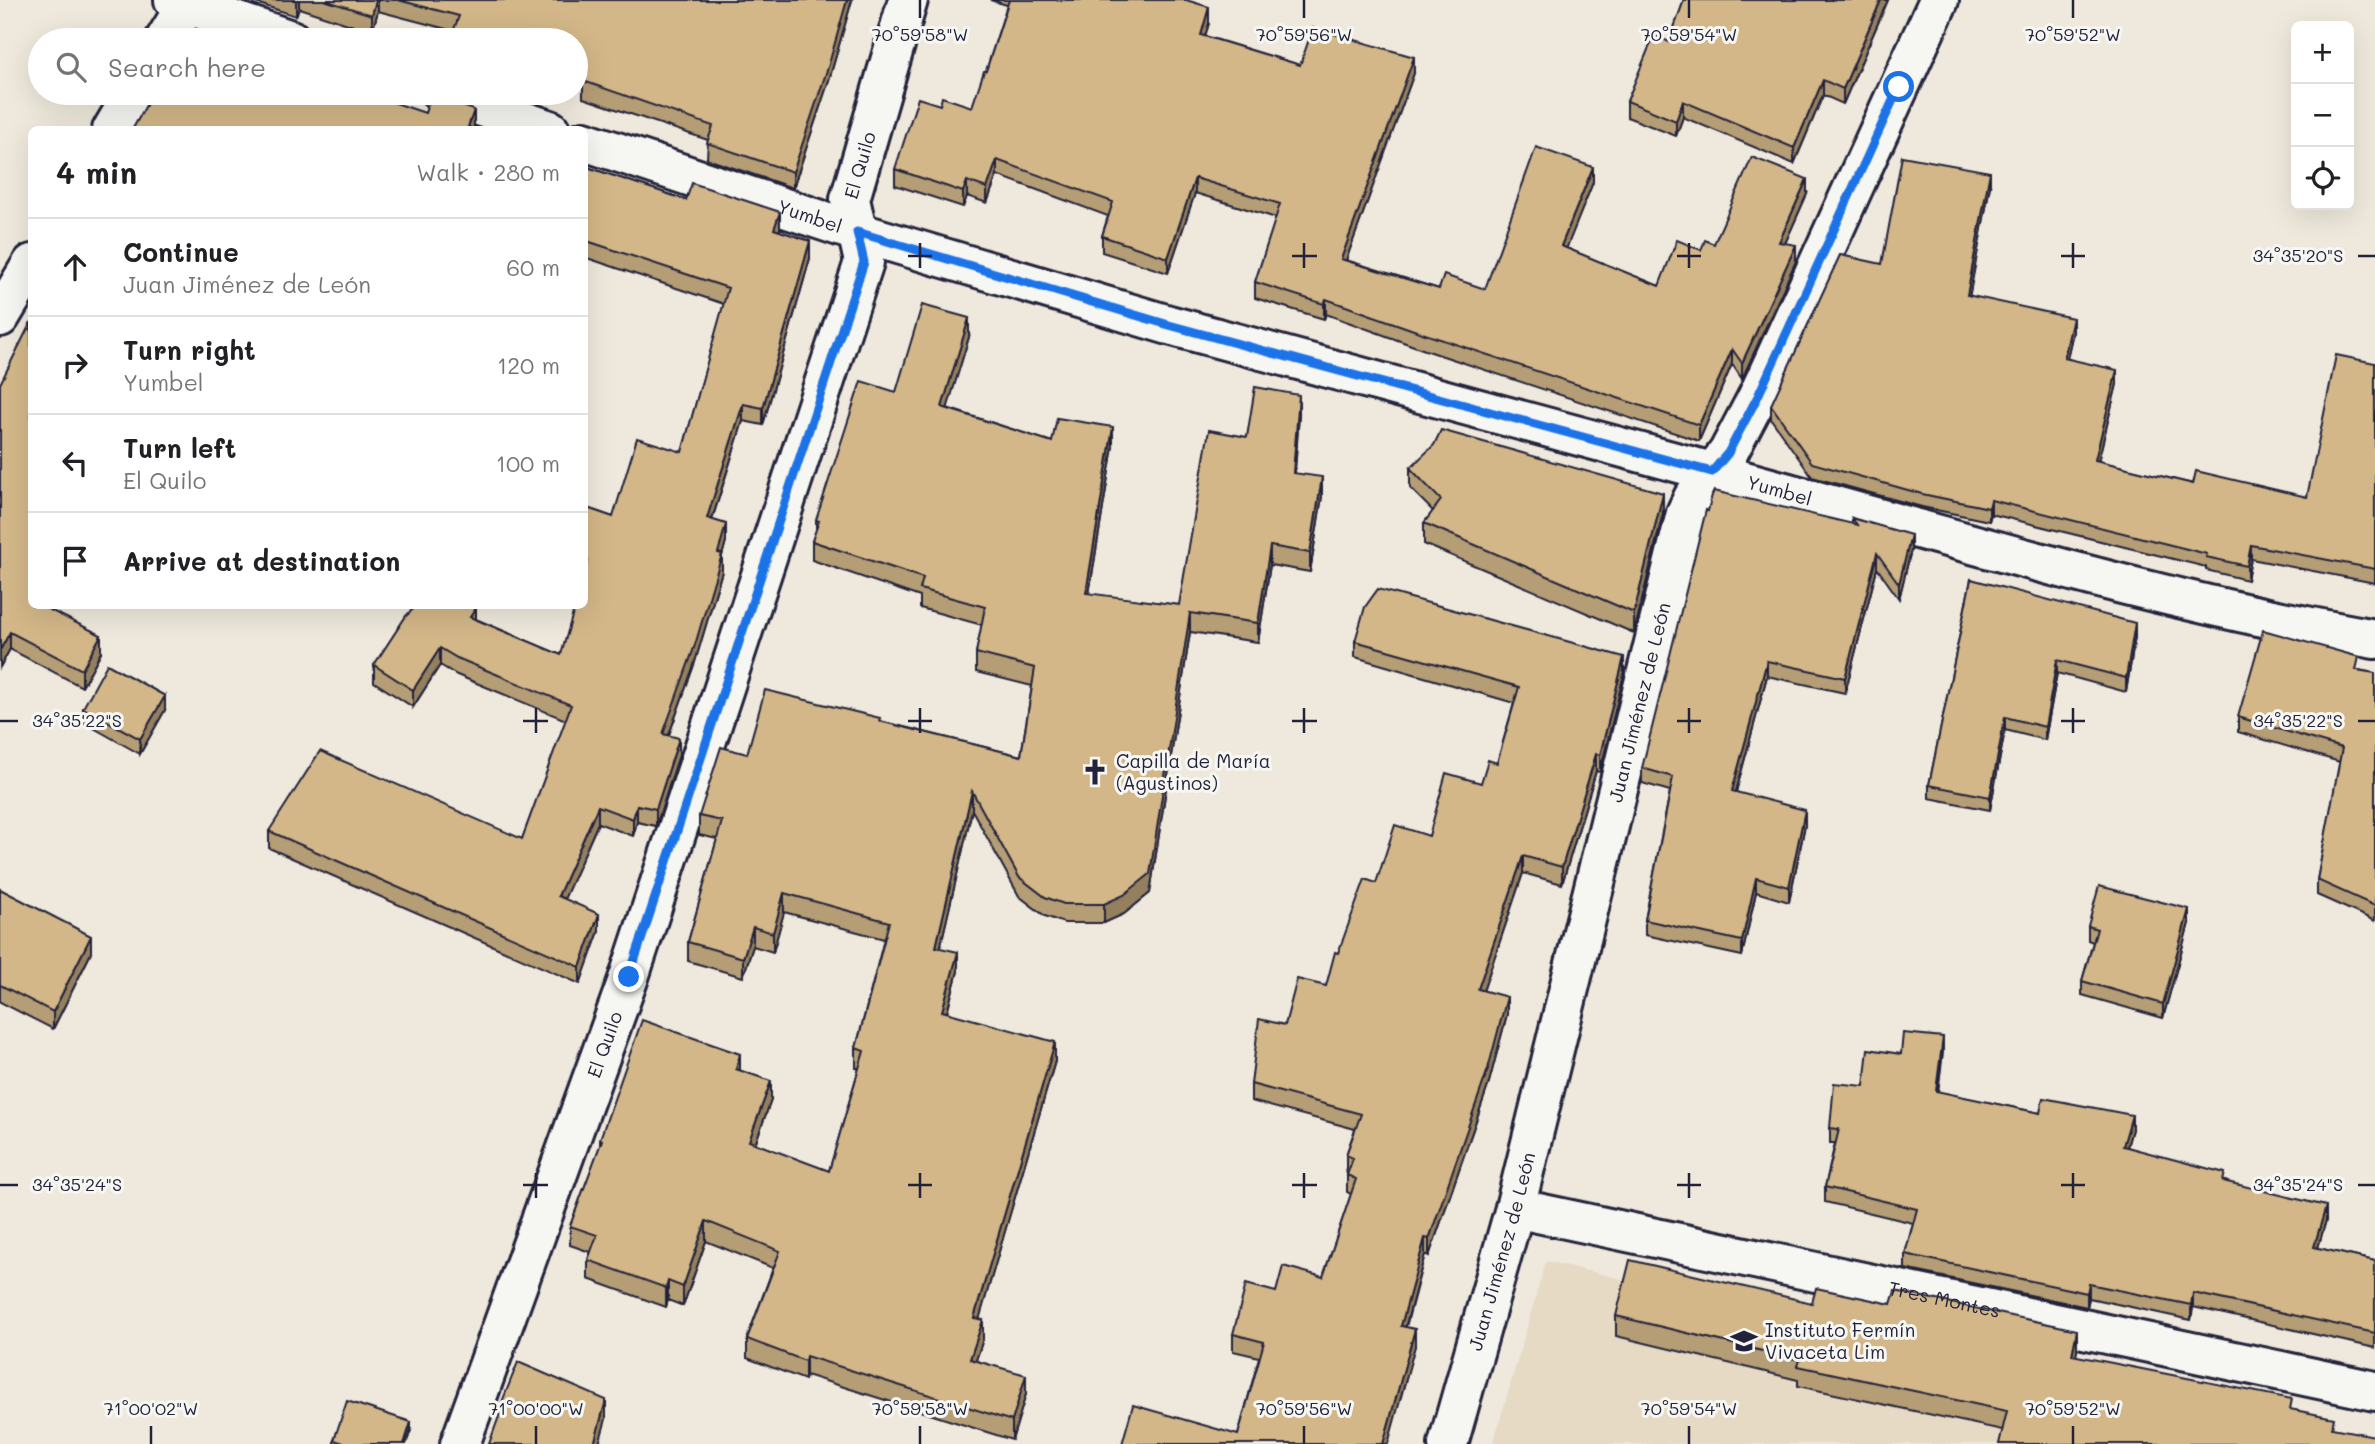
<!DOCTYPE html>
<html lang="en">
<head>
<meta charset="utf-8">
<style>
  :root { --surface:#fff; --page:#f2f2f2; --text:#202124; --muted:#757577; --line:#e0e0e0 }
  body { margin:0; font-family:Mali,sans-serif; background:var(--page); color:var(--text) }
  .controls { position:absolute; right:21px; top:21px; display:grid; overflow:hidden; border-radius:10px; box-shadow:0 7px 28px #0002 }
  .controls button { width:63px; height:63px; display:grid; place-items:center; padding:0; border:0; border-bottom:2px solid var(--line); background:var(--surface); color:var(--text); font:35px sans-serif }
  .stop { position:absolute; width:21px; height:21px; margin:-16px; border:5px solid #1a73e8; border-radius:50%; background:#fff }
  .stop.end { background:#1a73e8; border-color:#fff; box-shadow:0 2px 7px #0008 }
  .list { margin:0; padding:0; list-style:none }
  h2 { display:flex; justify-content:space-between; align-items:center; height:91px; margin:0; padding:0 28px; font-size:30px }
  h2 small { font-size:23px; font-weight:400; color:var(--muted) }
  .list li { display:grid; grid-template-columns:46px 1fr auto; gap:21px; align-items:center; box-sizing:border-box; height:98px; padding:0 28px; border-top:2px solid var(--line) }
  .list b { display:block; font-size:26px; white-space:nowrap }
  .list p { margin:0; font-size:23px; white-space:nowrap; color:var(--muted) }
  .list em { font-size:23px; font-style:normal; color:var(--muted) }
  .icon { flex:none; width:38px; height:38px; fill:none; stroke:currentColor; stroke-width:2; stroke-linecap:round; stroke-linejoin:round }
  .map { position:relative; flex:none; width:2375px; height:1444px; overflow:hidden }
  .search { position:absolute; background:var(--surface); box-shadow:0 7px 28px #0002; left:28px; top:28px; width:560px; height:77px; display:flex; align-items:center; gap:18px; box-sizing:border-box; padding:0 24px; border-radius:38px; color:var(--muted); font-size:26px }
  .panel { position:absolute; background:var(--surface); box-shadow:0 7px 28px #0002; left:28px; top:126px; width:560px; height:483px; border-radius:10px }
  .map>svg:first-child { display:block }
  .built { fill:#e7dac4 }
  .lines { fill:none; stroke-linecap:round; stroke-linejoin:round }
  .minor-casing { stroke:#22223b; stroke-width:44 }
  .major-casing { stroke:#22223b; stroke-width:44 }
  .minor { stroke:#f6f6f2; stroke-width:38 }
  .major { stroke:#f6f6f2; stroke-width:38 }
  .wall { fill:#b59d75; stroke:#22223b; stroke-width:2 }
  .shaded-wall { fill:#94805f; stroke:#22223b; stroke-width:2 }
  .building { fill:#d3b788; stroke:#22223b; stroke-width:2 }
  .route { stroke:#1a73e8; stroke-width:9 }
  .ticks { fill:none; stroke:#22223b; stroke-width:2.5 }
  .labels { text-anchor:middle; stroke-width:6; stroke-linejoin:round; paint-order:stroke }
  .street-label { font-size:19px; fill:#22223b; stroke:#f6f6f2 }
  .poi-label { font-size:19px; fill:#22223b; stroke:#f6f6f2; text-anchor:start }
  .ticks-label { font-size:18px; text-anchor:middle; fill:#22223b; stroke:#f6f6f2; stroke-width:6; stroke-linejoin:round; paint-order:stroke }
</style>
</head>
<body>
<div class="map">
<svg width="2375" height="1444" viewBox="0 0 2375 1444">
  <rect width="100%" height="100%" fill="#efe9dd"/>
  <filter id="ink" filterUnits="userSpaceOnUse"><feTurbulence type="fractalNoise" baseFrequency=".0143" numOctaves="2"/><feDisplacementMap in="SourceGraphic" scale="14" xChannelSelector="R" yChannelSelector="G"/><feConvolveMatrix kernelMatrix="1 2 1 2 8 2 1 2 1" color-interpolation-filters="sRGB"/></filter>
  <g filter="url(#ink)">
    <path class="built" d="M1546,1261L1786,1317L2375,1437V1444H1493Z"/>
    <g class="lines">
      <g class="minor-casing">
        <g id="minor">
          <path d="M174,0L291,40"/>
          <path d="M165,40L187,4"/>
          <path d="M441,93L550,130"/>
          <path d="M112,130L134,93"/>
          <path id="s1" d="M584,141L857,232L1169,325L1712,472"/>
          <path d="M0,317L32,264"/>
          <path id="s2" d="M1515,1208L2375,1391"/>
          <path id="s3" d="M460,1444L629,977L864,262L850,199L908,0"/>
        </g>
      </g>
      <g class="major-casing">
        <g id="major">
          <path id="s4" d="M1712,472C1931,531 2151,600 2375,639"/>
          <path id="s5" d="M1448,1444L1515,1208L1686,513L1693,498L1728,453L1758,396L1939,0"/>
        </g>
      </g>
      <use href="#minor" class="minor"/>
      <use href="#major" class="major"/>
    </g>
    <path class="wall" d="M247,0H852L829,80L793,188L707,159L708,140L583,98V86L576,83V40L454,31L378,11L372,32L299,8L296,16Z
      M990,0H1186L1209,23L1205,36L1300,65L1414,73L1346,260L1439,289H1485L1593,182L1566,248L1659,286L1701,250L1714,244L1807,194L1785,243L1796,261L1742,379L1732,364L1699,441L1425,350L1326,314L1324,319L1255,298V282L1276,218L1195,193L1168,273L1102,252V236L1108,216L997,175L987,203L967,196L963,207L895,185V169L940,105L972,107L986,71L1007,5Z
      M1684,0H1888L1843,104L1823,95L1794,164L1683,117L1676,136L1627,117V101L1669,42Z
      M584,166L686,200L780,229L779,231L810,258L763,425L743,421L712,520L726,541L722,556V571L695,662L669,735L679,755L656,826L637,822L633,836L598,823L564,898L599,931L580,984L269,848V831L522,839L566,720L457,675L440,665L413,707L374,682V665L476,619L561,655L584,606V507L613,517L682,452L724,304L584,257Z
      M1990,186L1969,296L2073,332L2067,358L2117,384L2098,461L2193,484L2307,497L2375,363V583L2251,559L2247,580L2206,570V567L1991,514L1989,521L1922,507L1812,477L1771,419V405L1882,264Z
      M32,323V606L101,652L82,687L10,649L0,667Z
      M969,337L947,408L1052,442L1113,446L1089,594L1179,605L1247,437L1299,414L1295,473L1322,496L1310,572L1270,565L1258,642L1190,632L1150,893L1124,914L1104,923H1064L1045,916L1019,896L972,810L940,948L958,971L947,1012L1055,1061L979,1319L983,1339L976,1360L1026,1394L1012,1440L806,1375L805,1380L747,1358V1339L773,1268L706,1241L683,1306L668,1300L666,1307L588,1279V1260L590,1252L570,1245V1226L600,1146V1139L740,1071L771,1100L755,1144L829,1171L859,1068H856V1048L884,939L784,912L773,952L753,946L743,977L688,961V942L717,839L699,835V816L747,754L880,721L1021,756L1032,686L976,672V653L982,625L920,608V597L812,560V541L816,530V520L896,392Z
      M1410,468L1663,513L1634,633L1424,544V523L1433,511L1410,488Z
      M1852,518L1911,550L1899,599L1877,568L1845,693L1767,676L1736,792L1805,825L1789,902L1756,892L1742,956L1645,935V920L1670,791L1642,783V768L1852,524Z
      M1971,579L2135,637L2126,692L2057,673L2045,740L2005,730L1990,810L1929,798V785Z
      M1355,641L1624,674L1600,772L1596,771L1562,884L1523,873L1483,991L1507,1014L1488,1086L1429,1256L1425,1254L1406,1327L1415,1346L1238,1435L1259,1357L1233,1351V1334L1276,1292L1323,1277L1351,1194L1347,1192V1172H1346V1155L1355,1129L1251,1101V1084L1285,1025L1326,986L1338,953L1376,883L1429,836L1481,783L1497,763L1514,703L1355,657Z
      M2359,670L2375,673V921L2317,895V880L2340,762L2238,732V717Z
      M83,708L165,710L140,754L83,722Z
      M0,889L91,953L53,1029L0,1002Z
      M2189,923L2163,1018L2082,995V981L2093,942L2088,940V926Z
      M1943,1051L1938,1092L2040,1113L2132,1129L2127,1147L2225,1181L2326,1220L2318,1248L2375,1261V1348L2193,1307L2191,1320L2089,1298L2087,1307L1905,1269V1254L1913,1223L1825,1202V1187L1835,1143H1830V1128L1901,1054Z
      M1812,1303L2077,1350L2076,1356L2002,1430L1798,1386V1380L1616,1336V1316Z
      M411,1430L406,1444H334V1440Z"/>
    <path class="shaded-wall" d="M296,0H299V8L296,16Z
      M376,0H378V11L372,32V15Z
      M847,0H852L829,80L793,188V172Z
      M1881,0H1888L1843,104V89Z
      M1209,7V23L1201,50V35Z
      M1414,57V73L1341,274V259Z
      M1823,80V95L1794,164V148Z
      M1683,101V117L1676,136V121Z
      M474,110V127L473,130L468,127Z
      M997,160V175L987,203V188Z
      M1593,167V182L1561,262V246Z
      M1990,172V186L1967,309V295Z
      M1195,178V193L1168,273V258Z
      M1807,179V194L1779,257V242Z
      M967,181V196L963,207V192Z
      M780,212V229L774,246V229Z
      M810,241V258L763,425V408Z
      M1796,245V261L1742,379V363Z
      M1326,299V314L1324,319V304Z
      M969,318V337L942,426V407Z
      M2073,318V332L2064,371V358Z
      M1732,349V364L1699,441V425Z
      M2117,370V384L2095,474V460Z
      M1299,395V414L1293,492V473Z
      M743,404V421L707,535V518Z
      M1113,427V446L1086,612V593Z
      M1322,477V496L1310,572V553Z
      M1663,493V513L1634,633V613Z
      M1991,500V514L1989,521V508Z
      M726,524V541L722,556V571L695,662L663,751V734Z
      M1911,535V550L1899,599V584Z
      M2251,545V559L2247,580V566Z
      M1270,546V565L1258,642V623Z
      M1877,553V568L1845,693V678Z
      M476,608V625L470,617Z
      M1190,613V632L1150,893L1124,914L1104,923V904Z
      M2135,623V637L2126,692V678Z
      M10,632V649L0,667V650Z
      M101,635V652L82,687V670Z
      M440,648V665L413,707V690Z
      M1624,657V674L1600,772V755Z
      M2057,660V673L2045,740V727Z
      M1767,661V676L1732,806V791Z
      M165,696V710L140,754V739Z
      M2005,717V730L1990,810V797Z
      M679,738V755L656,826V809Z
      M1596,754V771L1562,884V867Z
      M972,791V810L936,966V947Z
      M637,805V822L633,836V819Z
      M598,806V823L558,913V896Z
      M1805,810V825L1789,902V887Z
      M1523,856V873L1478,1006V989Z
      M1756,878V892L1742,956V941Z
      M784,893V912L773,952V933Z
      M2189,909V923L2163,1018V1004Z
      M599,914V931L580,984V967Z
      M753,927V946L743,977V958Z
      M91,936V953L53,1029V1012Z
      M958,952V971L942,1030V1011Z
      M1507,997V1014L1488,1086L1429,1256V1239Z
      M1943,1037V1051L1936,1106V1091Z
      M1055,1042V1061L974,1337V1318Z
      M740,1054V1073L736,1069Z
      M771,1081V1100L749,1161V1141Z
      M2132,1115V1129L2123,1161V1146Z
      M2326,1206V1220L2314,1261V1247Z
      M706,1221V1241L683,1306V1287Z
      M1425,1238V1254L1401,1343V1326Z
      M668,1281V1300L666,1307V1288Z
      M2089,1284V1298L2087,1307V1293Z
      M2193,1293V1307L2191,1320V1305Z
      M983,1320V1339L970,1378V1359Z
      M1415,1329V1346L1388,1444H1383Z
      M2077,1330V1350L2072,1376V1355Z
      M806,1356V1375L805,1380V1361Z
      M1026,1375V1394L1012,1440V1421Z
      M606,1400V1419L599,1444H594Z
      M411,1422V1430L406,1444H404Z"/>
    <path class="building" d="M324,0H376L372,15Z
      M398,0H847L829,64L793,172L707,143L713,126L583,81L587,71L576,67V40H450L459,16Z
      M1009,0H1186L1209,7L1201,35L1300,65L1313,28L1414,57L1341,259L1439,289L1444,275L1485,289L1536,147L1593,167L1561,246L1659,286L1677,240L1701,250L1705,240L1714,244L1752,157L1807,179L1779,242L1796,245L1742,363L1732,349L1699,425L1425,334L1326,299L1324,304L1255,282L1280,204L1195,178L1168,258L1102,236L1113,202L997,160L987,188L967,181L963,192L895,169L918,98L940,105L942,97L972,107L984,71H986Z
      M1684,0H1881L1843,89L1823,80L1794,148L1683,101L1676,121L1627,101L1654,35L1669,42Z
      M153,93H353L376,101L378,97L425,113L431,95L474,110L468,127L475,130H132Z
      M1902,156L1990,172L1967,295L2073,318L2064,358L2117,370L2095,460L2193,484L2196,471L2307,497L2336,355L2375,363V569L2251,545L2247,566L2206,557L2207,554L1991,500L1989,508L1922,494L1812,463L1771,405L1840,255L1882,264Z
      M584,166L686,200L692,183L780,212L774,229L810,241L763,408L743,404L707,518L726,524L718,553L722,554L695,645L663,734L679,738L656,809L637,805L633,819L598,806L558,896L599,914L580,967L269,831L320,751L522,839L571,705L457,658L440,648L413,690L374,665L406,616L416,606H473L476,608L470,617L561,655L575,606H584V573L588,561L584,560V507L613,517L637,438L682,452L728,288L584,240Z
      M922,305L969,318L942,407L1052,442L1057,418L1113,427L1086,593L1179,605L1209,430L1247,437L1255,387L1299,395L1293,473L1322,477L1310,553L1270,546L1258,623L1190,613L1150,874L1124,895L1104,904H1064L1045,897L1019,877L972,791L936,947L958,952L942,1011L1055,1042L974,1318L983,1320L970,1359L1026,1375L1012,1421L806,1356L805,1361L747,1339L780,1251L706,1221L683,1287L668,1281L666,1288L588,1260L597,1235L570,1226L602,1140L600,1139L642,1020L740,1054L736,1069L771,1081L749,1141L829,1171L864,1051L856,1048L889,922L784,893L773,933L753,927L743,958L688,942L722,821L699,816L721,747L747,754L765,690L880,718L879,721L1021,756L1035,668L976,653L985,607L920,589L923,578L812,541L819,521L816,520L861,381L896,392Z
      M31,322L32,606H42L101,635L82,670L10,632L0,650V384Z
      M1441,430L1663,493L1634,613L1424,523L1441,500L1410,468L1434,445Z
      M1714,491L1857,525L1852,518L1911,535L1899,584L1877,553L1845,678L1767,661L1732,791L1805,810L1789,887L1756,878L1742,941L1645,920L1673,777L1642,768L1706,510L1708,511L1712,495Z
      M1971,579L2135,623L2126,678L2057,660L2045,727L2005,717L1990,797L1929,785Z
      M1378,589L1624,657L1600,755L1596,754L1562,867L1523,856L1478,989L1507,997L1488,1069L1429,1239L1425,1238L1401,1326L1415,1329L1383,1444H1122L1133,1405L1238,1435L1264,1342L1233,1334L1246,1284L1276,1292L1283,1266L1323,1277L1356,1179L1347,1175L1353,1158L1346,1155L1361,1114L1251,1084L1259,1019L1285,1025L1297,979L1326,986L1335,952L1338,953L1365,879L1376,883L1395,825L1429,836L1446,773L1481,783L1488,760L1497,763L1519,687L1355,641L1365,607Z
      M2263,630L2359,657L2356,670L2375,673V906L2317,880L2342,748L2238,717Z
      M107,664L165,696L140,739L83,708Z
      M2099,886L2189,909L2163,1004L2082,981L2097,929L2088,926Z
      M0,889L91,936L53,1012L0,985Z
      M1903,1033L1943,1037L1936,1091L2040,1113L2043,1098L2132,1115L2123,1146L2225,1173L2223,1181L2326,1206L2314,1247L2375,1261V1333L2193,1293L2191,1305L2089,1284L2087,1293L1905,1254L1917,1209L1825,1187L1839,1129L1830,1128L1834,1083L1864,1086L1868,1049L1901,1054Z
      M1630,1260L1812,1303L1816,1288L1891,1304L1895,1291L2077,1330L2072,1355L2292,1399L2290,1409L2334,1418L2332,1428L2375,1436V1444H1999L2007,1411L1798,1366L1800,1360L1616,1316Z
      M518,1362L606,1400L594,1444H489L502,1408L500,1407Z
      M347,1401L411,1422L404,1444H347L334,1440Z"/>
  </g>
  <g class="lines" filter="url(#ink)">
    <path class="route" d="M629,977L864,262L857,232L1169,325L1712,472L1728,453L1758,396L1899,87"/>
  </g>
  <path class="ticks" d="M920,0V18M1304,0V18M1689,0V18M2073,0V18M920,243V268M1304,243V268M1689,243V268M2073,243V268M908,256H932M1292,256H1317M1677,256H1701M2061,256H2085M2358,256H2375M536,708V733M920,708V733M1304,708V733M1689,708V733M2073,708V733M0,721H18M523,721H548M908,721H932M1292,721H1317M1677,721H1701M2061,721H2085M2358,721H2375M536,1173V1198M920,1173V1198M1304,1173V1198M1689,1173V1198M2073,1173V1198M0,1185H18M523,1185H548M908,1185H932M1292,1185H1317M1677,1185H1701M2061,1185H2085M2358,1185H2375M151,1426V1444M536,1426V1444M920,1426V1444M1304,1426V1444M1689,1426V1444M2073,1426V1444"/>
  <defs>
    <g id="church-bare" transform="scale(2.1)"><path d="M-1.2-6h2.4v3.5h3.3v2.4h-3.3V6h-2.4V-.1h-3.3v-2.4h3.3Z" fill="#22223b" stroke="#f6f6f2" stroke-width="2.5" paint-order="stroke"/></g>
    <g id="school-bare" transform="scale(2.1)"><path d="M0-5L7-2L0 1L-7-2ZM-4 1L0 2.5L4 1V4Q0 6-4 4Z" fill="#22223b" stroke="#f6f6f2" stroke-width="2.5" paint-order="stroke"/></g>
  </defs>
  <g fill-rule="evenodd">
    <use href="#church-bare" x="1095" y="772"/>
    <use href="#school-bare" x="1744" y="1341"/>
  </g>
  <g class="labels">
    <g class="street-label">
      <text dy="7" stroke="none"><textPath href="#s3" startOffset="1349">El Quilo</textPath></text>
      <text dy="7" stroke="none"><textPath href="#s1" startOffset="238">Yumbel</textPath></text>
      <text dy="7" stroke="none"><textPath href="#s4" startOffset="70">Yumbel</textPath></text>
      <text dy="7" stroke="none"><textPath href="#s5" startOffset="766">Juan Jiménez de León</textPath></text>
      <text dy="7" stroke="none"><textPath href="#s3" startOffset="425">El Quilo</textPath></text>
      <text dy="7" stroke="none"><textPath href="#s5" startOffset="200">Juan Jiménez de León</textPath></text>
      <text dy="7" stroke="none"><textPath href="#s2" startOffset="439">Tres Montes</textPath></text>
    </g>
    <g class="poi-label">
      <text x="1116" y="768">Capilla de María<tspan x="1116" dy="22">(Agustinos)</tspan></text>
      <text x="1765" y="1337">Instituto Fermín<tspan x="1765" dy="22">Vivaceta Lim</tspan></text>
    </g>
  </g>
  <g class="ticks-label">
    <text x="920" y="41">70°59'58"W</text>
    <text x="1304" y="41">70°59'56"W</text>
    <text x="1689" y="41">70°59'54"W</text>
    <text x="2073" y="41">70°59'52"W</text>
    <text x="2298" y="262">34°35'20"S</text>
    <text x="77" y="727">34°35'22"S</text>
    <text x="2298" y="727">34°35'22"S</text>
    <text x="77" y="1191">34°35'24"S</text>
    <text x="2298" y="1191">34°35'24"S</text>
    <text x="151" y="1415">71°00'02"W</text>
    <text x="536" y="1415">71°00'00"W</text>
    <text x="920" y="1415">70°59'58"W</text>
    <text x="1304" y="1415">70°59'56"W</text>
    <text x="1689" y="1415">70°59'54"W</text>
    <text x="2073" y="1415">70°59'52"W</text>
  </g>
</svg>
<div class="controls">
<button>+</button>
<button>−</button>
<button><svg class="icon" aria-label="locate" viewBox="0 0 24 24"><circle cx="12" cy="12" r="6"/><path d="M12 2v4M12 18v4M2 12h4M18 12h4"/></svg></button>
</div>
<div class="stop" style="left:1899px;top:87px"></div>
<div class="stop end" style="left:629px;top:977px"></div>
<div class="search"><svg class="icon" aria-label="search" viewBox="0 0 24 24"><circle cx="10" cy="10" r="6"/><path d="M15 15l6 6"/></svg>Search here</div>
<section class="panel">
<h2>4 min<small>Walk · 280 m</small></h2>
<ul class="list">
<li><svg class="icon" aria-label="ahead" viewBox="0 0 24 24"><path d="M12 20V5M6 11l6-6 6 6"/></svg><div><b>Continue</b><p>Juan Jiménez de León</p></div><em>60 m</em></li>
<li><svg class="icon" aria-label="right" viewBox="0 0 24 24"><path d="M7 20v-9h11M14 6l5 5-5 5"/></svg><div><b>Turn right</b><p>Yumbel</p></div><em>120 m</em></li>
<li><svg class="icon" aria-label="left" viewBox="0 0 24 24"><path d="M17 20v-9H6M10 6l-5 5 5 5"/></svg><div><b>Turn left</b><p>El Quilo</p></div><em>100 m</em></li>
<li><svg class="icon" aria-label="arrive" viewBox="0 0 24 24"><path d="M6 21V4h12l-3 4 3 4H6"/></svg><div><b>Arrive at destination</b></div></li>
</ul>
</section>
</div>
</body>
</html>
